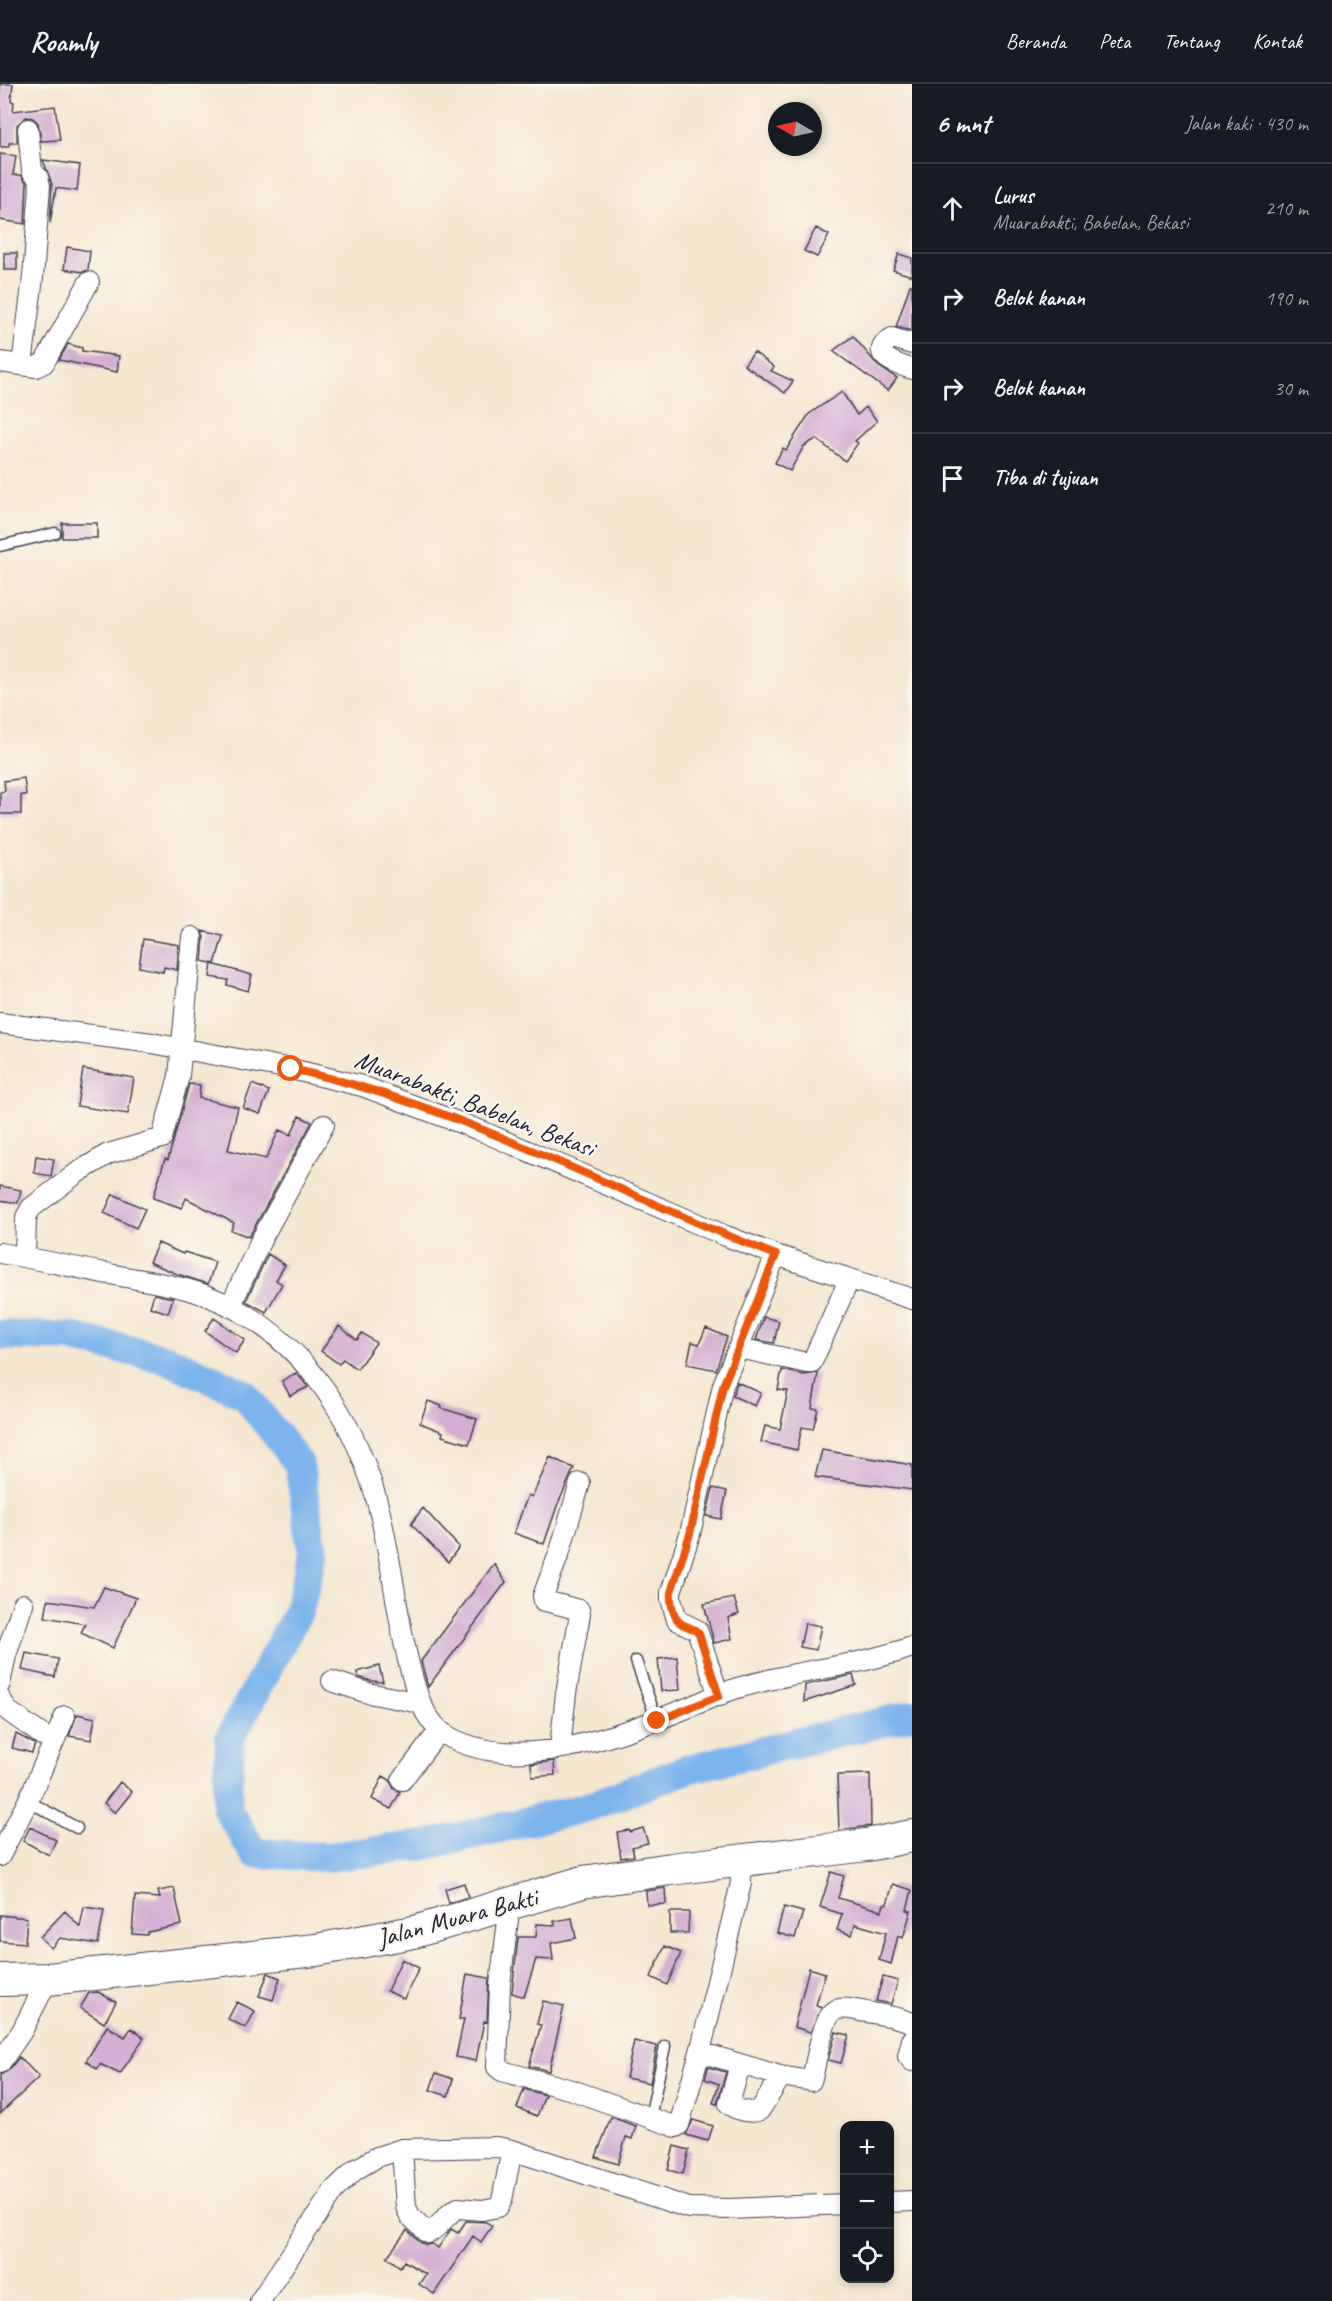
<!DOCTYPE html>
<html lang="id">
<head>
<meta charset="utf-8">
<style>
  :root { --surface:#171b24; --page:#20242c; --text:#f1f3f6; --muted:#9ea1a6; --line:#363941 }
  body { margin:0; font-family:Caveat,sans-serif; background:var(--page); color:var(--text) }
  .controls { position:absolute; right:18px; bottom:18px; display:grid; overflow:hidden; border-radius:12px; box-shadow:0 3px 9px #0003 }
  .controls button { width:54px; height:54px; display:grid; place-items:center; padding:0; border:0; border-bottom:2px solid var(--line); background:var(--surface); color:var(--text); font:30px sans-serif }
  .compass { position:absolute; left:768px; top:18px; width:54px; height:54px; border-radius:50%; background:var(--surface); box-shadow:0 3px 9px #0003; rotate:279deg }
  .stop { position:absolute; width:18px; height:18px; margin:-14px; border:4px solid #ea580c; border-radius:50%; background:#fff }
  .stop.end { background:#ea580c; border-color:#fff; box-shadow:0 2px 6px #0008 }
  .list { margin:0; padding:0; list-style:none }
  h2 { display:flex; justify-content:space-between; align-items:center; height:78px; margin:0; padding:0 24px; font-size:26px }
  h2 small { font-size:20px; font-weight:400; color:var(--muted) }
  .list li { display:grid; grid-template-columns:39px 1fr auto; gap:18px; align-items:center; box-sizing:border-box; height:90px; padding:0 24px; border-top:2px solid var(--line) }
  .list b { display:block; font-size:22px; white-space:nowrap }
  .list p { margin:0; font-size:20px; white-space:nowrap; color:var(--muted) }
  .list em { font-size:20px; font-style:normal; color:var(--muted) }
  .icon { flex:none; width:33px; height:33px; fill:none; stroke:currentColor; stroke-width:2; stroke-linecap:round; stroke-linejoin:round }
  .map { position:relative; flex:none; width:912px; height:2217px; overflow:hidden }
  header { display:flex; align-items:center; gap:36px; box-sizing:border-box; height:84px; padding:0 30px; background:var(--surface); border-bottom:2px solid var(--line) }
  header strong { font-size:28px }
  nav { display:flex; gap:33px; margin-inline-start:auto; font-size:21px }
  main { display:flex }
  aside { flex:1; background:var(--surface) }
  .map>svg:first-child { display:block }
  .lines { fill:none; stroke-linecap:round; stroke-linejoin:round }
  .river { stroke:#7cb4ec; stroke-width:30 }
  .building { fill:#d2afd3 }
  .service-casing { stroke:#424051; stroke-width:13 }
  .minor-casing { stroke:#424051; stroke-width:22 }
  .primary-casing { stroke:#424051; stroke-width:34 }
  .service { stroke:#fff; stroke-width:10 }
  .minor { stroke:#fff; stroke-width:20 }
  .primary { stroke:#fff; stroke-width:32 }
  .route { stroke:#ea580c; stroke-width:8 }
  .labels { text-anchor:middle; stroke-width:4.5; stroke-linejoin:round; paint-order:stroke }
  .street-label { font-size:26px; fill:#22223b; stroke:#fbf7ec }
</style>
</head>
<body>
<header>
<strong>Roamly</strong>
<nav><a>Beranda</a><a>Peta</a><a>Tentang</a><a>Kontak</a></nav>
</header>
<main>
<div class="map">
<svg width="912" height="2217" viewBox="0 0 912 2217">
  <rect width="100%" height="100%" fill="#fbf7ec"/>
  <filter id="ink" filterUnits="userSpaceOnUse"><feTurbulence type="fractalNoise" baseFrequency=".0167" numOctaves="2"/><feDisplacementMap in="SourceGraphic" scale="12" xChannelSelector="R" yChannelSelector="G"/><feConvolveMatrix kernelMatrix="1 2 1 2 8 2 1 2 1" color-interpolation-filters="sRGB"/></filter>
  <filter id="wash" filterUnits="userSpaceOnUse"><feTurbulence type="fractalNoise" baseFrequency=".008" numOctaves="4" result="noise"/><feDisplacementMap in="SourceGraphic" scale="24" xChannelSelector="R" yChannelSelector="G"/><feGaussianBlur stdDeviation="1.35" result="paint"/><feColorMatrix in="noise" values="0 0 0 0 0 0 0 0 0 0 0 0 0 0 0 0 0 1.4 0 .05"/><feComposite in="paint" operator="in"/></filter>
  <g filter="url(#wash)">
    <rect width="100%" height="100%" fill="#f5e7d0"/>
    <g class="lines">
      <path class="river" d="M0,1251L70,1253L167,1275L244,1310L299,1380L313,1468L299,1526L230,1654L227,1725L254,1769L328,1773L426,1761L585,1724L688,1685L912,1631"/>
    </g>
    <g id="blocks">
      <path class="building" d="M0,0H13L11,17L14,18L13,27L55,22L60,56L41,57L38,39L33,34L26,33L17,41V59H9V63H0Z
        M0,70L16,72L13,91H21L27,99L25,140L0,136Z
        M43,76L80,81L77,107L56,104L50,139L52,100Z
        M816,144L829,151L817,173L804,167Z
        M67,163L90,167L88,186L83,188L64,185Z
        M4,169H17V186H4Z
        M899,170L912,174V192L893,186Z
        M910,201H912V247L896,243Z
        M853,252L878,282L897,294L888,307L833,267Z
        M68,260L82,264V267L119,272L117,288L59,276Z
        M754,268L774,283L771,287L793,297L785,309L744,281Z
        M842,308L857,331L866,323L877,337L855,357L858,359L845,377L816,355L804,362L790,387L775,379L783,364L786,366L809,330Z
        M62,439H97V454H62Z
        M24,694L26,711H21V730H0V708L5,707L4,697Z
        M202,847L223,852L215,880L202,877L204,854Z
        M143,855L179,861L177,886L164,883L163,888L139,883Z
        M212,880L252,891L248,907L227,901L228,896L210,893Z
        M83,985L134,994L128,1030L77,1022Z
        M189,1000L200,1001L199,1014L238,1023L228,1066L266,1075L279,1046L291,1051L299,1032L312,1038L249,1153L231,1146L234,1139L186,1114L182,1124L153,1114L165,1075L168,1076Z
        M252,1000L269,1007L260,1030L243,1024Z
        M36,1072L54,1075L51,1092L34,1089Z
        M0,1102L21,1106L18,1119L0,1116Z
        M113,1110L145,1125L136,1144L104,1129Z
        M158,1159L183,1170L184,1168L215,1178L208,1200L177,1190L149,1178Z
        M268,1170L285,1181L276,1196L282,1200L266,1228L246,1217Z
        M154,1210L173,1214L168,1229L150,1223Z
        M764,1233L779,1237L774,1259L756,1256Z
        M214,1234L245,1256L236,1269L205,1247Z
        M339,1242L357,1256L362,1249L376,1259L357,1285L343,1275L339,1280L321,1267Z
        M706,1244L727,1253L716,1286L687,1280L692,1258L699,1260Z
        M782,1286L804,1291L818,1289L812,1324L818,1325L813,1345L802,1343L797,1366L761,1358L765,1342L780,1345L788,1307L778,1306Z
        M296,1289L308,1303L290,1312L282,1297Z
        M737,1298L761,1309L755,1322L733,1312Z
        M428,1317L442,1322L441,1324L477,1335L469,1360L442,1352L443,1348L420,1339Z
        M822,1366L912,1381V1406L815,1393Z
        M550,1373L574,1384L557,1422L544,1460L514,1449L528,1411L532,1413Z
        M713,1404L727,1407L721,1435L706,1432Z
        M423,1424L459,1463L448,1478L411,1440Z
        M494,1480L506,1498L428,1603L421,1577Z
        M104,1503L136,1514L113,1564L81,1549L85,1540L45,1533L48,1516L94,1523Z
        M734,1514L739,1530L728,1534L732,1555L714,1559L704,1520Z
        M805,1539L821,1542L816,1566L800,1563Z
        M26,1569L58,1575L55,1593L22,1586Z
        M677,1573L680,1606L661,1607L658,1575Z
        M379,1582L383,1598L371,1597L358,1593L357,1588Z
        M853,1591L856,1601L804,1618L805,1601Z
        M77,1630L95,1634L91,1656L69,1652Z
        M16,1650L35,1660L32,1669L12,1664Z
        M554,1677L555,1691L532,1693L531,1680Z
        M870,1690L871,1742L839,1746L837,1691Z
        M383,1692L390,1696L394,1705L400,1708L391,1725L372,1715Z
        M120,1698L132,1708L115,1729L104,1719Z
        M30,1743L56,1756L49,1771L23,1757Z
        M643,1744L648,1759L632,1763L634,1772L621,1774L617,1748L629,1746L630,1748Z
        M831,1788L844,1792L838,1814L882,1827L884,1820H887L893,1800L912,1806L907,1826L911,1827L903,1854L898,1852L891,1880L879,1876L886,1849L855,1840L852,1851L837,1846L842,1830L820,1823Z
        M464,1799L468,1813L449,1819L445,1805Z
        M174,1804L182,1841L148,1848L147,1851L132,1850L135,1812L160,1814L158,1807Z
        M665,1804L666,1820L647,1821L646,1807Z
        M84,1823L104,1826L98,1860L60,1854L51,1864L40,1853L65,1827L80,1843Z
        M784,1823L803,1828L795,1854L777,1849Z
        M670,1828H689L688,1849H670Z
        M0,1831L27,1834L25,1859L0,1857Z
        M572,1834L576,1854L551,1859L553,1876L536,1875L524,1913L512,1909L518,1853H536L537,1840L555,1841L554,1837Z
        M665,1862L681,1869L667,1901L651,1893Z
        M402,1875L419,1884L404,1915L387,1907Z
        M809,1884L825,1889L816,1921L822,1923L810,1948L794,1943Z
        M268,1889L280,1894L273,1916L259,1912Z
        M467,1890L489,1894L487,1938L484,1937L476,1977L456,1973L464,1935H459Z
        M883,1893L898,1897L891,1920L876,1917Z
        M98,1908L116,1918L104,1939L80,1924L89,1909Z
        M543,1917L564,1922L549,1987L529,1982L541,1941L537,1940Z
        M237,1918L255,1927L246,1944L228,1935Z
        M107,1942L125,1953L131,1944L144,1954L120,1990L100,1980L97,1985L86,1977Z
        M836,1948L849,1951L841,1979L828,1976Z
        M634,1957L657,1962L650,1999L626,1994Z
        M19,1973L39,1993L0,2030V1991L9,1986Z
        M708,1983L726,1988L717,2020L713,2019L719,2000L705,1995Z
        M436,1989L453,1995L448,2012L430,2006Z
        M524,2005L545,2011L537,2032L517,2024Z
        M611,2033L636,2042L632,2055L626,2053L618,2080L596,2073Z
        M693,2036L713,2042L708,2057L686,2051Z
        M674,2062L689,2066L683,2090L668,2086Z
        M466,2137L486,2138L492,2142L481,2158L473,2152L434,2210L419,2200L426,2190L404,2177L400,2183L387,2173L407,2146L420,2158L426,2161L432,2160L438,2164L451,2145L458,2149Z"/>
    </g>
  </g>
  <g filter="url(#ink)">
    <use href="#blocks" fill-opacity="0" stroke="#424051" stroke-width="1.5"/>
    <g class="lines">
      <g class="service-casing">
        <path id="service" d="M0,462L55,449
          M636,1577L657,1637
          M28,1717L77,1744
          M650,2034L665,1962"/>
      </g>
      <g class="minor-casing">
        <path id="minor" d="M912,260L892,254C865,270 898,281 912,285
          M0,278L36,283L44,279L89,198
          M22,281L33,193L40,102L38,93L32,87L28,45
          M0,939L152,959L291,985L362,1002L479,1046L726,1152L776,1171L912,1215
          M0,1169C38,1175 76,1184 115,1191C146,1197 180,1201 210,1213C296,1247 352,1328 376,1414C391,1467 395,1523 408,1576C415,1605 423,1640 451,1654C519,1689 616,1653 682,1626C703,1618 723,1607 745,1602C800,1586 858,1582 912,1563
          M25,1173L26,1133L31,1124L77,1089L108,1070L162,1054L179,992L192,853
          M230,1223L261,1156L324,1041
          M739,1264L807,1279L812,1278L849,1196
          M332,1597L368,1609L420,1619
          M0,1600L6,1571L23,1520
          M719,1612L697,1546L677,1536L671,1515V1508L690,1450L723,1301L776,1171
          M0,1614L8,1627L52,1658
          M560,1664L566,1609L580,1530L579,1526C567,1523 556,1519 544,1517L543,1512L560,1467L580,1399
          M402,1696L439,1647
          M0,1772L28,1717L65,1632
          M503,1822L508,1836L500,1901L497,1983L502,1987L572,2006L676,2043L679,2041L700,1968L741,1799L739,1777
          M912,1956L908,1972L912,1977
          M700,1968L780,1992L777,1999L760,2026C751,2030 735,2026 729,2020L740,1981
          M0,1979L22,1947L48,1895
          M780,1992L811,1997C817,1981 821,1928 839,1925C847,1923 858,1927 867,1928C882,1931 898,1932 912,1939
          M402,2065L406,2123L410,2132L428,2149C440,2144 446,2129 458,2124L482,2126L498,2123L502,2116L512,2066
          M890,2118L912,2117
          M260,2217L334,2106L355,2086L377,2073L402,2065L497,2063L512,2066L689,2124L729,2125L844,2120"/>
      </g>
      <g class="primary-casing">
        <path id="primary" d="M0,1896L48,1895L316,1866L414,1848L583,1798L671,1785L867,1761L912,1752"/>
      </g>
      <use href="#service" class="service"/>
      <use href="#minor" class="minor"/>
      <use href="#primary" class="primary"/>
    </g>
  </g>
  <g class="lines" filter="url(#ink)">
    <path class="route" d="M291,985C461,1021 615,1109 776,1171L723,1302L690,1450L671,1508C670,1517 673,1535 682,1540C688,1544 694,1543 699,1550L719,1612L657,1637"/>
  </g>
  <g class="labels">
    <g class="street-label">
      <text transform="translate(475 1019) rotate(21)" y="9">Muarabakti, Babelan, Bekasi</text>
      <text transform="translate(457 1833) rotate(-15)" y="9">Jalan Muara Bakti</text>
    </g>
  </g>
</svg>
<div class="controls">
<button>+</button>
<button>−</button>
<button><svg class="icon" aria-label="locate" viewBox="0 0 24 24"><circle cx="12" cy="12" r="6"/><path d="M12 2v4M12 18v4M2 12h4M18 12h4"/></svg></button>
</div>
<svg class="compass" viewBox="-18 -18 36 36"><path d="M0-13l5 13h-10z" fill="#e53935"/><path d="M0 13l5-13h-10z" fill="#9ea1a6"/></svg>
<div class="stop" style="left:291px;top:985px"></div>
<div class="stop end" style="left:657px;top:1637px"></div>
</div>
<aside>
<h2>6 mnt<small>Jalan kaki · 430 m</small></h2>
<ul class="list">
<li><svg class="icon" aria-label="ahead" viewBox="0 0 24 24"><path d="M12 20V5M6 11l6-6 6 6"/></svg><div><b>Lurus</b><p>Muarabakti, Babelan, Bekasi</p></div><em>210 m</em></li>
<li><svg class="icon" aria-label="right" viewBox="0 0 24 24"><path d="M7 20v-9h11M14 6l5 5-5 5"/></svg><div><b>Belok kanan</b></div><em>190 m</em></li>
<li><svg class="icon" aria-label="right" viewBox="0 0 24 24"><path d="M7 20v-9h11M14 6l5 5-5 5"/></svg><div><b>Belok kanan</b></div><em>30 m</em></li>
<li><svg class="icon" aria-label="arrive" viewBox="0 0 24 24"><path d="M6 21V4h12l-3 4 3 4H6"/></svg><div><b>Tiba di tujuan</b></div></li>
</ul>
</aside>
</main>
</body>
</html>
